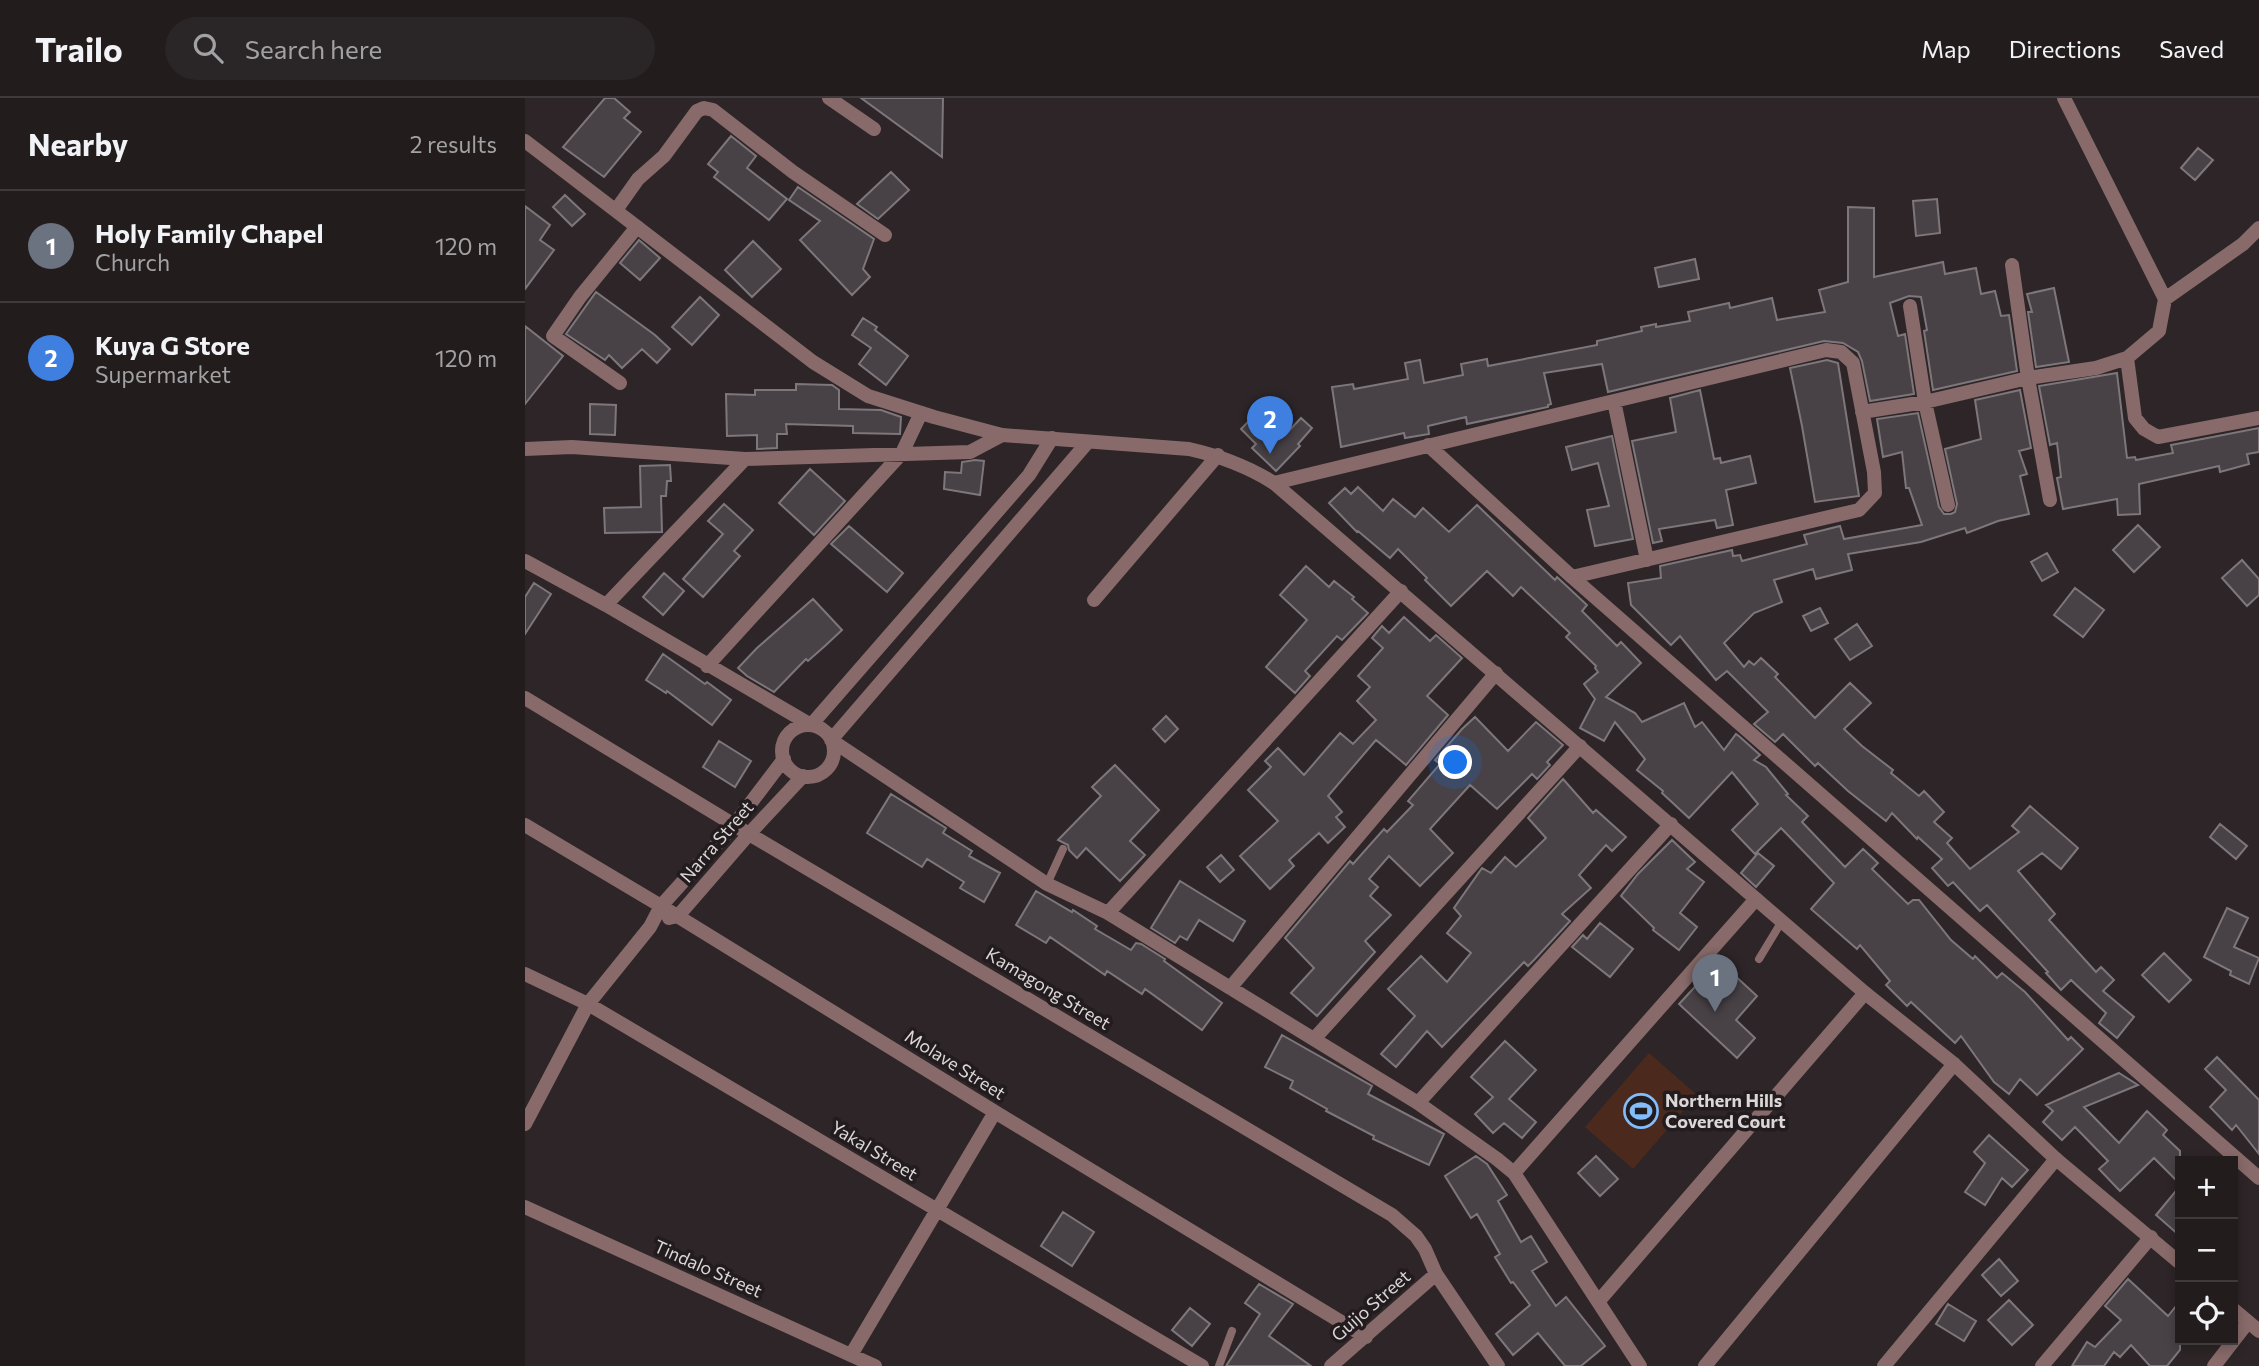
<!DOCTYPE html>
<html lang="en">
<head>
<meta charset="utf-8">
<style>
  :root { --surface:#221c1d; --page:#2a2526; --text:#f1f3f6; --muted:#a2a1a4; --line:#3f3a3b; --accent:#83bcfb }
  body { margin:0; font-family:Commissioner,sans-serif; background:var(--page); color:var(--text) }
  .controls { position:absolute; right:21px; bottom:21px; display:grid; overflow:hidden; border-radius:0px; box-shadow:0 4px 10px #0003 }
  .controls button { width:63px; height:63px; display:grid; place-items:center; padding:0; border:0; border-bottom:2px solid var(--line); background:var(--surface); color:var(--text); font:35px sans-serif }
  .you { position:absolute; left:931px; top:665px; width:24px; height:24px; margin:-18px; border:5px solid #fff; border-radius:50%; background:#1a73e8; box-shadow:0 0 0 10px #1a73e833 }
  .badge { display:grid; place-items:center; width:46px; height:46px; border-radius:50%; background:var(--accent); color:#fff; font-size:23px; font-weight:700 }
  .pin { position:absolute; translate:-50% -58px; filter:drop-shadow(0 2px 4px #0008) }
  .pin::after { content:''; position:absolute; top:37px; width:24px; height:21px; background:inherit; clip-path:polygon(0 0,100% 0,50% 100%) }
  .list { margin:0; padding:0; list-style:none }
  h2 { display:flex; justify-content:space-between; align-items:center; height:91px; margin:0; padding:0 28px; font-size:30px }
  h2 small { font-size:23px; font-weight:400; color:var(--muted) }
  .list li { display:grid; grid-template-columns:46px 1fr auto; gap:21px; align-items:center; box-sizing:border-box; height:112px; padding:0 28px; border-top:2px solid var(--line) }
  .list b { display:block; font-size:26px; white-space:nowrap }
  .list p { margin:0; font-size:23px; white-space:nowrap; color:var(--muted) }
  .list em { font-size:23px; font-style:normal; color:var(--muted) }
  .icon { flex:none; width:38px; height:38px; fill:none; stroke:currentColor; stroke-width:2; stroke-linecap:round; stroke-linejoin:round }
  .map { position:relative; flex:none; width:1734px; height:1268px; overflow:hidden }
  header { display:flex; align-items:center; gap:42px; box-sizing:border-box; height:98px; padding:0 35px; background:var(--surface); border-bottom:2px solid var(--line) }
  header strong { font-size:33px }
  nav { display:flex; gap:38px; margin-inline-start:auto; font-size:24px }
  .search { width:490px; height:63px; background:var(--page); display:flex; align-items:center; gap:18px; box-sizing:border-box; padding:0 24px; border-radius:38px; color:var(--muted); font-size:26px }
  main { display:flex }
  aside { flex:1; background:var(--surface) }
  .map>svg:first-child { display:block }
  .green { fill:#4b2a1d }
  .building { fill:#484246; stroke:#7d767b; stroke-width:2 }
  .lines { fill:none; stroke-linecap:round; stroke-linejoin:round }
  .service { stroke:#876a69; stroke-width:8 }
  .minor { stroke:#876a69; stroke-width:14 }
  .tertiary { stroke:#876a69; stroke-width:14 }
  .labels { text-anchor:middle; stroke-width:7; stroke-linejoin:round; paint-order:stroke }
  .street-label { font-size:18px; fill:#dbd6d7; stroke:#231c1e }
  .poi-label { font-size:18px; font-weight:bold; fill:#dbd6d7; stroke:#231c1e; text-anchor:start }
</style>
</head>
<body>
<header>
<strong>Trailo</strong>
<div class="search"><svg class="icon" aria-label="search" viewBox="0 0 24 24"><circle cx="10" cy="10" r="6"/><path d="M15 15l6 6"/></svg>Search here</div>
<nav><a>Map</a><a>Directions</a><a>Saved</a></nav>
</header>
<main>
<aside>
<h2>Nearby<small>2 results</small></h2>
<ul class="list">
<li><span class="badge" style="background:#6b7280">1</span><div><b>Holy Family Chapel</b><p>Church</p></div><em>120 m</em></li>
<li><span class="badge" style="background:#3f7fe0">2</span><div><b>Kuya G Store</b><p>Supermarket</p></div><em>120 m</em></li>
</ul>
</aside>
<div class="map">
<svg width="1734" height="1268" viewBox="0 0 1734 1268">
  <rect width="100%" height="100%" fill="#2d2527"/>
  <path class="green" d="M1124,955L1172,997L1108,1071L1060,1029Z"/>
  <path class="building" d="M80,0H89L105,14L99,20L116,34L79,79L38,49Z
    M336,0H418L417,59Z
    M206,38L231,58L222,70L262,101L244,122L189,79L193,74L183,66Z
    M1673,50L1688,62L1670,82L1656,70Z
    M366,74L384,92L353,121L332,106Z
    M273,89L349,141L338,171L345,179L327,197L275,142L295,123L264,102Z
    M40,97L60,116L47,128L28,109Z
    M1412,101L1415,135L1391,138L1388,103Z
    M0,108L25,127L15,142L29,152L0,191Z
    M1323,109L1349,110V179L1418,164L1420,176L1451,170L1456,196L1470,193L1476,218L1484,217L1492,273L1408,292L1399,233L1402,232L1396,199L1384,198L1365,205L1373,238L1380,236L1389,296L1345,303L1337,263L1333,254L1318,245L1299,243L1083,294L1077,266L1019,275L1026,306L1023,307V309L942,326L941,319L903,328L904,336L880,340L879,335L816,349L807,289L828,286L829,291L883,281L880,265L895,262L899,285L938,277L936,266L962,261L963,268L1072,247V243L1117,233L1116,229L1131,226V229L1165,223L1163,214L1204,205L1205,210L1247,200L1252,222L1300,214L1294,192L1323,184Z
    M114,142L135,160L115,182L95,165Z
    M228,143L256,171L227,199L200,172Z
    M1170,161L1174,181L1134,189L1130,170Z
    M1529,190L1544,264L1511,269L1503,214H1507L1502,196Z
    M71,194L130,237L145,251L132,265L117,251L97,270L84,257L80,262L41,236Z
    M175,199L194,217L167,247L147,229Z
    M338,220L352,229L350,232L383,258L361,287L334,266L346,250L327,237Z
    M0,228L38,258L0,306Z
    M1302,262L1313,265L1334,398L1290,404L1277,328L1265,270Z
    M1592,275L1602,360L1610,359L1611,362L1648,355L1646,347L1734,330V354L1722,356L1724,366L1695,374L1694,368L1614,386L1615,416L1593,417L1592,401L1538,411L1532,380L1536,379L1532,345L1525,347L1514,288Z
    M271,286L307,287L314,292V311L356,312L376,319L375,336L328,335V328L261,326L262,336H252V350L232,351V337L202,338L201,296L230,297V292H271Z
    M1175,292L1189,361L1195,360L1196,365L1225,358L1231,385L1201,392L1208,427L1192,430L1190,422L1134,431L1137,443L1128,445L1107,343L1151,334L1145,300Z
    M1495,292L1506,350L1494,353L1502,376L1495,378L1504,416L1473,423L1442,435L1440,430L1396,444L1323,456L1327,472L1291,481L1288,471L1249,482L1257,504L1229,515L1199,545L1219,569L1224,563L1229,567L1236,560L1253,576L1250,579L1290,620L1325,585L1346,605L1319,631L1337,648L1368,672L1366,675L1394,698L1399,693L1419,714L1409,724L1427,740L1422,745L1445,771L1494,734L1487,728L1505,708L1553,750L1536,771L1517,755L1493,773L1530,816L1524,822L1571,874L1576,869L1589,882L1578,893L1609,919L1592,940L1574,925L1581,915L1546,882L1536,892L1521,875L1523,874L1462,807L1455,813L1428,784L1423,788L1407,770L1417,761L1393,739L1392,741L1367,715L1361,723L1323,693L1293,665L1290,668L1258,636L1250,644L1229,626L1243,614L1202,573L1191,582L1155,538L1146,547L1106,507L1103,485L1136,480L1135,468L1207,452L1208,458L1215,457L1217,463L1282,446L1279,437L1315,428L1319,441L1397,427L1384,390H1381L1377,354L1358,359L1352,321L1393,315L1414,409L1419,416H1426L1430,414L1432,406L1420,351L1456,341L1450,302Z
    M65,306L91,307L90,337L65,336Z
    M737,310L762,335L776,320L787,330L773,346L775,348L751,373L727,350L731,346L716,331Z
    M1087,338L1108,441L1070,448L1062,412L1084,408L1073,365L1047,372L1041,349Z
    M450,362L459,363L455,397L419,391L420,374L436,375L437,364Z
    M145,367L146,383H142L141,398H136L137,434L80,435L79,410L116,409L115,368Z
    M285,371L320,403L289,437L254,405Z
    M833,389L858,413L868,401L890,419L898,410L924,434L952,407L1030,482L1032,479L1062,507L1057,513L1092,548L1096,544L1116,565L1081,599L1110,615L1117,624L1159,605L1170,629L1177,624L1199,652L1211,636L1215,639L1235,657L1229,662L1241,669L1263,696L1261,697L1283,718L1277,724L1320,769L1338,751L1353,765L1347,771L1383,806L1388,802H1394L1426,842L1448,861L1450,858L1472,880L1477,875L1500,894L1543,942L1546,939L1558,951L1512,997L1495,981L1484,996L1469,984L1436,938L1430,945L1386,904L1382,908L1361,887L1365,883L1335,847L1332,851L1286,811L1309,785L1256,730L1230,756L1207,732L1233,706L1207,674L1164,720L1137,695L1138,693L1112,672L1120,661L1090,624L1079,643L1055,630L1070,601L1059,586L1073,574L1070,570L1071,568L1041,539L1045,535L996,489L988,498L962,473L926,508L900,482L902,480L873,451L865,460L833,433L832,434L804,405L820,390L826,396Z
    M199,406L228,432L209,453L215,458L178,499L158,481L198,436L183,423Z
    M1613,427L1635,449L1609,474L1588,452Z
    M324,428L378,475L362,494L306,446Z
    M1522,455L1533,474L1517,483L1506,464Z
    M1717,462L1734,481V497L1722,508L1697,480Z
    M781,468L804,489L809,483L829,499L827,501L843,515L817,542L812,538L780,573L785,578L770,595L741,569L782,522L755,497Z
    M139,475L159,493L138,517L118,499Z
    M9,485L26,496L0,536V499Z
    M1550,490L1579,512L1558,539L1529,517Z
    M288,501L317,532L301,547L283,563L281,561L249,594L222,578L213,570L232,550Z
    M1295,510L1303,525L1286,533L1278,518Z
    M879,519L905,543L911,537L937,560L902,598L923,617L881,667L851,642L803,698L817,714L811,719L820,729L803,745L794,735L764,762L769,768L745,791L715,758L753,723L723,692L746,669L740,663L753,650L779,677L815,635L828,646L851,622L832,603L845,589L833,578L858,550L847,540L857,528L864,535Z
    M1332,526L1347,548L1325,562L1310,541Z
    M138,556L180,586L182,584L206,602L187,627L142,593L141,595L121,582Z
    M641,618L653,631L640,644L628,631Z
    M950,619L983,653L1011,624L1038,647L1022,664L1025,667L1012,681L1007,676L972,711L945,687L905,731L928,755L895,788L864,758L844,781L853,789L845,798L866,817L840,843L850,854L792,918L766,895L789,870L760,840L825,763L828,766L859,731L862,734L888,707L883,703L915,666L910,662L937,631Z
    M194,643L226,663L210,689L178,669Z
    M590,667L634,712L605,743L620,757L595,783L561,750L552,760L544,752L543,747L533,742L576,698L567,689Z
    M1038,681L1068,715L1071,712L1101,739L1087,753L1081,747L1054,777L1066,790L1037,816L1045,823L1009,862L1003,868L999,864L917,949L902,933L871,969L856,956L890,918L863,891L896,858L922,884L946,855L922,835L936,818L929,810L957,770L966,775L980,759L991,769L1021,740L1003,720Z
    M366,696L421,730L418,735L447,753L444,758L475,775L459,804L435,790L439,784L402,761L397,769L342,735Z
    M1695,726L1722,748L1711,761L1685,739Z
    M1147,742L1170,764L1162,771L1179,784L1155,815L1172,829L1154,852L1128,832L1129,830L1096,798L1113,776Z
    M1233,755L1249,768L1231,789L1216,775Z
    M696,757L709,772L695,784L682,769Z
    M655,783L720,823L708,843L674,822L662,842L655,838L650,845L626,830Z
    M511,793L547,814L548,812L572,828L570,831L606,852L611,845L616,846L640,861L639,863L697,905L677,932L620,891L617,896L582,873L580,877L525,839L521,845L491,827Z
    M1702,810L1723,820L1709,849L1734,860L1724,886L1705,877L1706,873L1679,859Z
    M1075,825L1108,851L1085,879L1047,849L1058,837L1062,841Z
    M1639,855L1666,882L1644,904L1617,877Z
    M1194,863L1232,898L1211,922L1230,940L1212,960L1154,906Z
    M757,937L847,988L843,996L919,1036L904,1067L848,1041L849,1038L801,1013L802,1011L765,990L768,983L740,969Z
    M980,943L1011,972L984,1001L1011,1024L997,1040L979,1025L968,1035L950,1016L968,999L946,979Z
    M1692,959L1734,1002V1056L1711,1027L1707,1032L1685,1009L1701,992L1680,971Z
    M1594,975L1613,987L1559,1009L1594,1045L1622,1013L1642,1032L1638,1037L1655,1053V1086L1629,1060L1595,1093L1574,1071L1583,1063L1550,1029L1537,1042L1518,1024L1528,1013L1521,1007Z
    M1464,1037L1503,1072L1487,1089L1477,1080L1460,1107L1440,1094L1460,1065L1449,1054Z
    M951,1058L962,1066L982,1097L973,1103L996,1144L1006,1138L1022,1164L1007,1173L1031,1208L1041,1199L1080,1248L1056,1268H1040L1013,1235L988,1257L971,1236L1005,1207L988,1184L986,1185L970,1159L975,1156L952,1116L946,1120L920,1078Z
    M1071,1058L1093,1081L1075,1098L1053,1075Z
    M1655,1088V1138L1631,1117Z
    M538,1114L569,1134L547,1168L516,1148Z
    M1474,1161L1493,1183L1476,1198L1457,1177Z
    M1603,1181L1643,1218L1655,1203V1252L1642,1268H1625L1606,1247L1595,1259L1589,1254L1579,1268H1547L1562,1244L1570,1249L1596,1222L1580,1208Z
    M734,1186L768,1206L744,1238L786,1268H701L735,1216L720,1205Z
    M1484,1202L1508,1227L1487,1247L1463,1222Z
    M1423,1206L1451,1223L1439,1243L1411,1226Z
    M665,1210L685,1226L667,1248L647,1232Z"/>
  <g class="lines">
    <path class="service" d="M522,786L538,751
      M1234,861L1257,823
      M694,1268L707,1233"/>
    <path class="minor" d="M304,0L349,31
      M1539,0L1640,201
      M91,112L113,81L139,58L172,13L179,10L188,12L268,74L360,137
      M1487,167L1503,280L1525,402
      M1385,208L1400,304L1423,407
      M1602,260L1610,320L1619,331L1633,339L1734,320
      M95,285L28,238L55,199L112,129
      M1089,303L1122,462
      M1337,314L1400,304L1503,280L1571,270L1602,260L1634,233L1640,201L1718,146L1734,130
      M562,345L306,642L522,786L583,815L893,1005L972,1061L989,1075L1115,1268
      M903,347L1047,479L1734,1080
      M0,351L47,349L220,361L445,354L477,337
      M749,385L1301,252L1316,254L1328,265L1349,374L1350,395L1334,412L1047,479
      M0,463L81,507L286,627L504,377L527,340
      M569,502L693,357
      M81,507L220,361
      M182,568L377,355L396,315
      M0,600L224,736L867,1117L891,1138L900,1151L911,1176L973,1268
      M257 653a26 26 0 1 1 52 0a26 26 0 1 1-52 0Z
      M0,727L136,808L470,1014L841,1239
      M583,815L876,493
      M144,820L153,818L224,736L278,678
      M0,876L63,906L677,1268
      M705,890L971,575
      M789,941L1055,648
      M893,1005L1146,726
      M0,1026L63,906L125,829L136,808L209,727L259,661
      M989,1075L1231,801
      M0,1109L350,1268
      M1073,1204L1340,895
      M326,1257L470,1014
      M806,1268L911,1176
      M1180,1268L1429,966
      M1359,1268L1531,1061
      M1517,1268L1626,1139
      M1689,1268L1723,1224"/>
    <path class="tertiary" d="M0,43L288,264L343,298L409,319L477,337L664,351C695,358 722,368 749,385L1340,895L1429,966L1531,1061L1655,1165
      M1708,1211L1734,1233"/>
  </g>
  <defs>
    <g id="stadium-ring" transform="scale(1.75)"><circle r="9.5" fill="#231c1e" stroke="#83bcfb" stroke-width="1.5"/><path d="M0-5a6.5 5 0 1 0 0 10a6.5 5 0 1 0 0-10ZM-3.5-1.8h7v3.6h-7Z" fill="#83bcfb"/></g>
  </defs>
  <g fill-rule="evenodd">
    <use href="#stadium-ring" x="1116" y="1013"/>
  </g>
  <g class="labels">
    <g class="street-label">
      <text transform="translate(192 744) rotate(-49)" y="6">Narra Street</text>
      <text transform="translate(523 891) rotate(31)" y="6">Kamagong Street</text>
      <text transform="translate(430 967) rotate(32)" y="6">Molave Street</text>
      <text transform="translate(349 1053) rotate(31)" y="6">Yakal Street</text>
      <text transform="translate(183 1171) rotate(24)" y="6">Tindalo Street</text>
      <text transform="translate(846 1208) rotate(-41)" y="6">Guijo Street</text>
    </g>
    <g class="poi-label">
      <text x="1140" y="1009">Northern Hills<tspan x="1140" dy="21">Covered Court</tspan></text>
    </g>
  </g>
</svg>
<div class="controls">
<button>+</button>
<button>−</button>
<button><svg class="icon" aria-label="locate" viewBox="0 0 24 24"><circle cx="12" cy="12" r="6"/><path d="M12 2v4M12 18v4M2 12h4M18 12h4"/></svg></button>
</div>
<div class="you"></div>
<div class="pin badge" style="left:1190px;top:914px;background:#6b7280">1</div>
<div class="pin badge" style="left:745px;top:356px;background:#3f7fe0">2</div>
</div>
</main>
</body>
</html>
